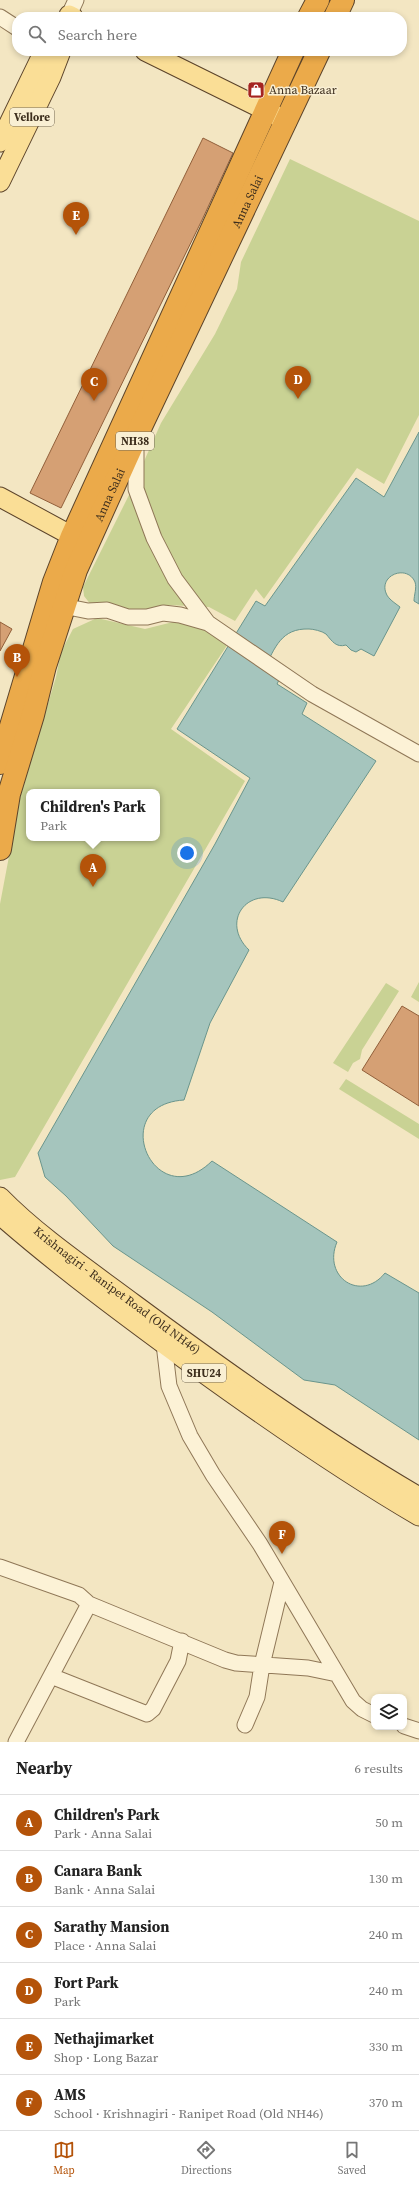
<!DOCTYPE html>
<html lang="en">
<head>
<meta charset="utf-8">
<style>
  :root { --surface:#fff; --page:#f6f6f6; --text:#222; --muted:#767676; --line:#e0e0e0; --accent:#b45309 }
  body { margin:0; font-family:"Source Serif 4",serif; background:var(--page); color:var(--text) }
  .controls { position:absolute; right:12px; bottom:12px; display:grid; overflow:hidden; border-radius:8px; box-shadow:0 2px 6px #0003 }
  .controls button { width:36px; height:36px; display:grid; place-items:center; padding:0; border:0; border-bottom:1px solid var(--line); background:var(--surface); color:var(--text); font:20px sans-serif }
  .you { position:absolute; left:187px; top:853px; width:14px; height:14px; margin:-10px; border:3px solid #fff; border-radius:50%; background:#1a73e8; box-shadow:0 0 0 6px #1a73e833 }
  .badge { display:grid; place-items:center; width:26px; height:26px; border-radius:50%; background:var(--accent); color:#fff; font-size:13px; font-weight:700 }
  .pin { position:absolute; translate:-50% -33px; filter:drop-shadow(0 1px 2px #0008) }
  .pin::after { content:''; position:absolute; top:21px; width:14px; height:12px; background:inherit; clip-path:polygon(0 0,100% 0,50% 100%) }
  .popup { position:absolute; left:26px; top:789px; width:134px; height:52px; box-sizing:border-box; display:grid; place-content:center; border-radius:8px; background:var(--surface); filter:drop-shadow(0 1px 3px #0005); font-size:13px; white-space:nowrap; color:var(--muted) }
  .popup b { font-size:15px; color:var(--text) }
  .popup::after { content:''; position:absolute; left:50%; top:100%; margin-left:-8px; border:8px solid transparent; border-top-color:var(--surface) }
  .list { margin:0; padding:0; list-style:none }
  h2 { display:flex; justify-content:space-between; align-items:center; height:52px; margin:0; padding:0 16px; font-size:17px }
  h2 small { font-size:13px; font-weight:400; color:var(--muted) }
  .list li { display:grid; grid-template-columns:26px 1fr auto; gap:12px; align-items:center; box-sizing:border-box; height:56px; padding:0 16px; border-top:1px solid var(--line) }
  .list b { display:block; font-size:15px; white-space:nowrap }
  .list p { margin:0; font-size:13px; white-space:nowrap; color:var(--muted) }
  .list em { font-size:13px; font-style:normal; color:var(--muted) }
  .icon { flex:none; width:22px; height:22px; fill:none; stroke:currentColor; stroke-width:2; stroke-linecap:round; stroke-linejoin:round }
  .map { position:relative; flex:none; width:419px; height:1742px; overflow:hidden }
  .search { position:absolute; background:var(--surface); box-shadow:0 2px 6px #0003; left:12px; right:12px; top:12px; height:44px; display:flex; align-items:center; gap:10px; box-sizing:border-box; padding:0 14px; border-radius:16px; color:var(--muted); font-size:15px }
  .sheet { height:388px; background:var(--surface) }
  nav { display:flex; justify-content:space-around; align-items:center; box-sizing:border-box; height:56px; border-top:1px solid var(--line); background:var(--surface); font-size:11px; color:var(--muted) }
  nav a { display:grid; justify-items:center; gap:2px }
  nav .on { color:var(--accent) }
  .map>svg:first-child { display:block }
  .green { fill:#c9d294; fill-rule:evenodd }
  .water { fill:#a5c5bd; stroke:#6a958c }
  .building { fill:#d5a074; stroke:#915f3a }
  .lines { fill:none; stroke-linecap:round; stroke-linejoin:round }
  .minor-casing { stroke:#8f7757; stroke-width:17 }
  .major-casing { stroke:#5c442b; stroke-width:21 }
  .highway-casing { stroke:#5c442b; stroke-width:24 }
  .minor { stroke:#fcf2d6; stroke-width:15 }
  .major { stroke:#fade96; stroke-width:19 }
  .highway { stroke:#ebaa4a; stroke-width:22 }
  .labels { text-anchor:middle; stroke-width:3; stroke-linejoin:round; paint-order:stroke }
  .shield { fill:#f9efd3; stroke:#756854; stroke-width:1 }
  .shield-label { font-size:11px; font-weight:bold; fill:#3d2e1d }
  .poi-label { font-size:12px; fill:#3d2e1d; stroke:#f9efd3; text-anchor:start }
  .street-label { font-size:12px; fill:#3d2e1d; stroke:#f9efd3 }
</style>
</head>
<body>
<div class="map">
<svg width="419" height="1742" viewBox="0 0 419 1742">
  <rect width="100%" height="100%" fill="#f3e6c2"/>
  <path class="green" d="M290,159L419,221V415L384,484L357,468L264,599L256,589L235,621L209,607L169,605L141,610H127L91,605L84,596L83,587L129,495L161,423L215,334L237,289L241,262Z
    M97,618L145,629L177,621L206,626L230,641L171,729L245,781L15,1177L0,1180V904L20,798L56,677L61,652L73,629ZM29,792H157V838H29Z
    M419,982V1002L411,997Z
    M386,983L399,991L362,1050L360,1059L353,1063L348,1072L333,1063Z
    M346,1079L419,1124V1139L339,1089Z"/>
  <path class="water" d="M419,432V604L414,601C414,595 417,588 415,582C407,564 379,575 386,593C388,599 395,603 400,607L374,656L361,649L356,652L351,650L346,645C336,648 332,641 326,634C322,631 313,629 309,629C281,628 275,648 264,669L279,680L277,684L307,703L302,714L376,761L283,902C247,885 220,922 249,950L210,1023L184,1100C105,1105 155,1217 212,1161L337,1242C322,1277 361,1303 385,1273L419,1293V1440L335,1385L304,1380L212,1312L113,1246L66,1196L45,1177L38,1153L215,844L250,778L177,729L256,601L265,606L356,478L384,497Z"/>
  <path class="building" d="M203,138L233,153L202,220L61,508L30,493Z
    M0,622L12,629L0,651Z
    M402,1006L419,1016V1106L362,1070Z"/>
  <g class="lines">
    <g class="minor-casing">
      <path id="minor" d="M69,15L76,0
        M0,17L17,28
        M136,444V489L154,538L175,579L208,623L312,694L419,754
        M63,606L88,611L107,610L128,617H147L163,613L180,615L208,623
        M164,1344L169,1386L190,1436L213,1475L260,1544L353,1701L362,1709L374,1715
        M0,1567L79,1595L89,1604L225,1660L236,1663L308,1668L337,1674
        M51,1676L147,1714L153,1709L178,1661L182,1641
        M245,1725L257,1697L262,1665L282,1582
        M404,1726L419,1731
        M16,1742L89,1604"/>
    </g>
    <g class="major-casing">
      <g id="major">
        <path d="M69,15L73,17"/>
        <path d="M145,51L287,121"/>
        <path d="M0,142L44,51"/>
        <path d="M0,182L51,77L61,51"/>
        <path d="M0,497L72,536"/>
        <path id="s1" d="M0,1197C38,1236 90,1271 134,1304C226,1372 320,1439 419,1497"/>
        <path d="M0,1215C63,1270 131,1320 198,1369C270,1421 342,1471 419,1516"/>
      </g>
    </g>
    <g class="highway-casing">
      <g id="highway">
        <path d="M309,17L318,0"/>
        <path d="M335,17L343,0"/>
        <path d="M0,763L54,582L72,536L293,51"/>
        <path id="s2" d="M0,849L9,794L33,715L45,666L76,570L136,437L319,51"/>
      </g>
    </g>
    <use href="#minor" class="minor"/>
    <use href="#major" class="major"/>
    <use href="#highway" class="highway"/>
  </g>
  <defs>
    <g id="shop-square" transform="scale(0.9)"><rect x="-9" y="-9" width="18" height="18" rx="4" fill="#a52420" stroke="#f9efd3"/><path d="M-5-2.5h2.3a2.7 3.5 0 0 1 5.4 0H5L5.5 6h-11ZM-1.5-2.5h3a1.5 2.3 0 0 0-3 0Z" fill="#fff"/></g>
  </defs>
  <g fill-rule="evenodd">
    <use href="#shop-square" x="256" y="90"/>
  </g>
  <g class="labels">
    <g class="shield">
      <rect x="10" y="108" width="44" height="18" rx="3"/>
      <rect x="116" y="432" width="38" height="18" rx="3"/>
      <rect x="182" y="1364" width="44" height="18" rx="3"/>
    </g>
    <g class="shield-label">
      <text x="32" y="121">Vellore</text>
      <text x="135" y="445">NH38</text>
      <text x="204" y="1377">SHU24</text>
    </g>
    <g class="poi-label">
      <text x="269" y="94">Anna Bazaar</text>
    </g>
    <g class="street-label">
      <text dy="4" stroke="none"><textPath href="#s2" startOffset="696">Anna Salai</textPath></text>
      <text dy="4" stroke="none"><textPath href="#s2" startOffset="372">Anna Salai</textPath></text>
      <text dy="4" stroke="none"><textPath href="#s1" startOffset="150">Krishnagiri - Ranipet Road (Old NH46)</textPath></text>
    </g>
  </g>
</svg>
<div class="controls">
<button><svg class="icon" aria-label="layers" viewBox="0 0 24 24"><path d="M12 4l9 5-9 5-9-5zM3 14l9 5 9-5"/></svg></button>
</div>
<div class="you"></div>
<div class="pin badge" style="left:93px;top:887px">A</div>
<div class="popup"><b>Children's Park</b>Park</div>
<div class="pin badge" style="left:17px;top:677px">B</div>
<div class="pin badge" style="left:94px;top:401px">C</div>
<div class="pin badge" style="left:298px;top:399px">D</div>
<div class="pin badge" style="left:76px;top:235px">E</div>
<div class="pin badge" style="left:282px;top:1554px">F</div>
<div class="search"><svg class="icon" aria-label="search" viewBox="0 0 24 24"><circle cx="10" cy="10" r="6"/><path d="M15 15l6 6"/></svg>Search here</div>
</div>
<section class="sheet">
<h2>Nearby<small>6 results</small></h2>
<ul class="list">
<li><span class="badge">A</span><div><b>Children's Park</b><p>Park · Anna Salai</p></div><em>50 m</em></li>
<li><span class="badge">B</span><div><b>Canara Bank</b><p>Bank · Anna Salai</p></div><em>130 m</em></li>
<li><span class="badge">C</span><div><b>Sarathy Mansion</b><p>Place · Anna Salai</p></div><em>240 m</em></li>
<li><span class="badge">D</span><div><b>Fort Park</b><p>Park</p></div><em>240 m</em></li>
<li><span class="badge">E</span><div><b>Nethajimarket</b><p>Shop · Long Bazar</p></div><em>330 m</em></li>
<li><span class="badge">F</span><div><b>AMS</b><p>School · Krishnagiri - Ranipet Road (Old NH46)</p></div><em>370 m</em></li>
</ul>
</section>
<nav>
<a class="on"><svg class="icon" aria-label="map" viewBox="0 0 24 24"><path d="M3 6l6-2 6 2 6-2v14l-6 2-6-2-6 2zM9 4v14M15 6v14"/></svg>Map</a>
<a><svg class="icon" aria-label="directions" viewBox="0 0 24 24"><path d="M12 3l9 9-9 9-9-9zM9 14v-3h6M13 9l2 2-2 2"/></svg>Directions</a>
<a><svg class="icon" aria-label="saved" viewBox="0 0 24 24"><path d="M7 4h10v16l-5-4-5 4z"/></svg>Saved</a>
</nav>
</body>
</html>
